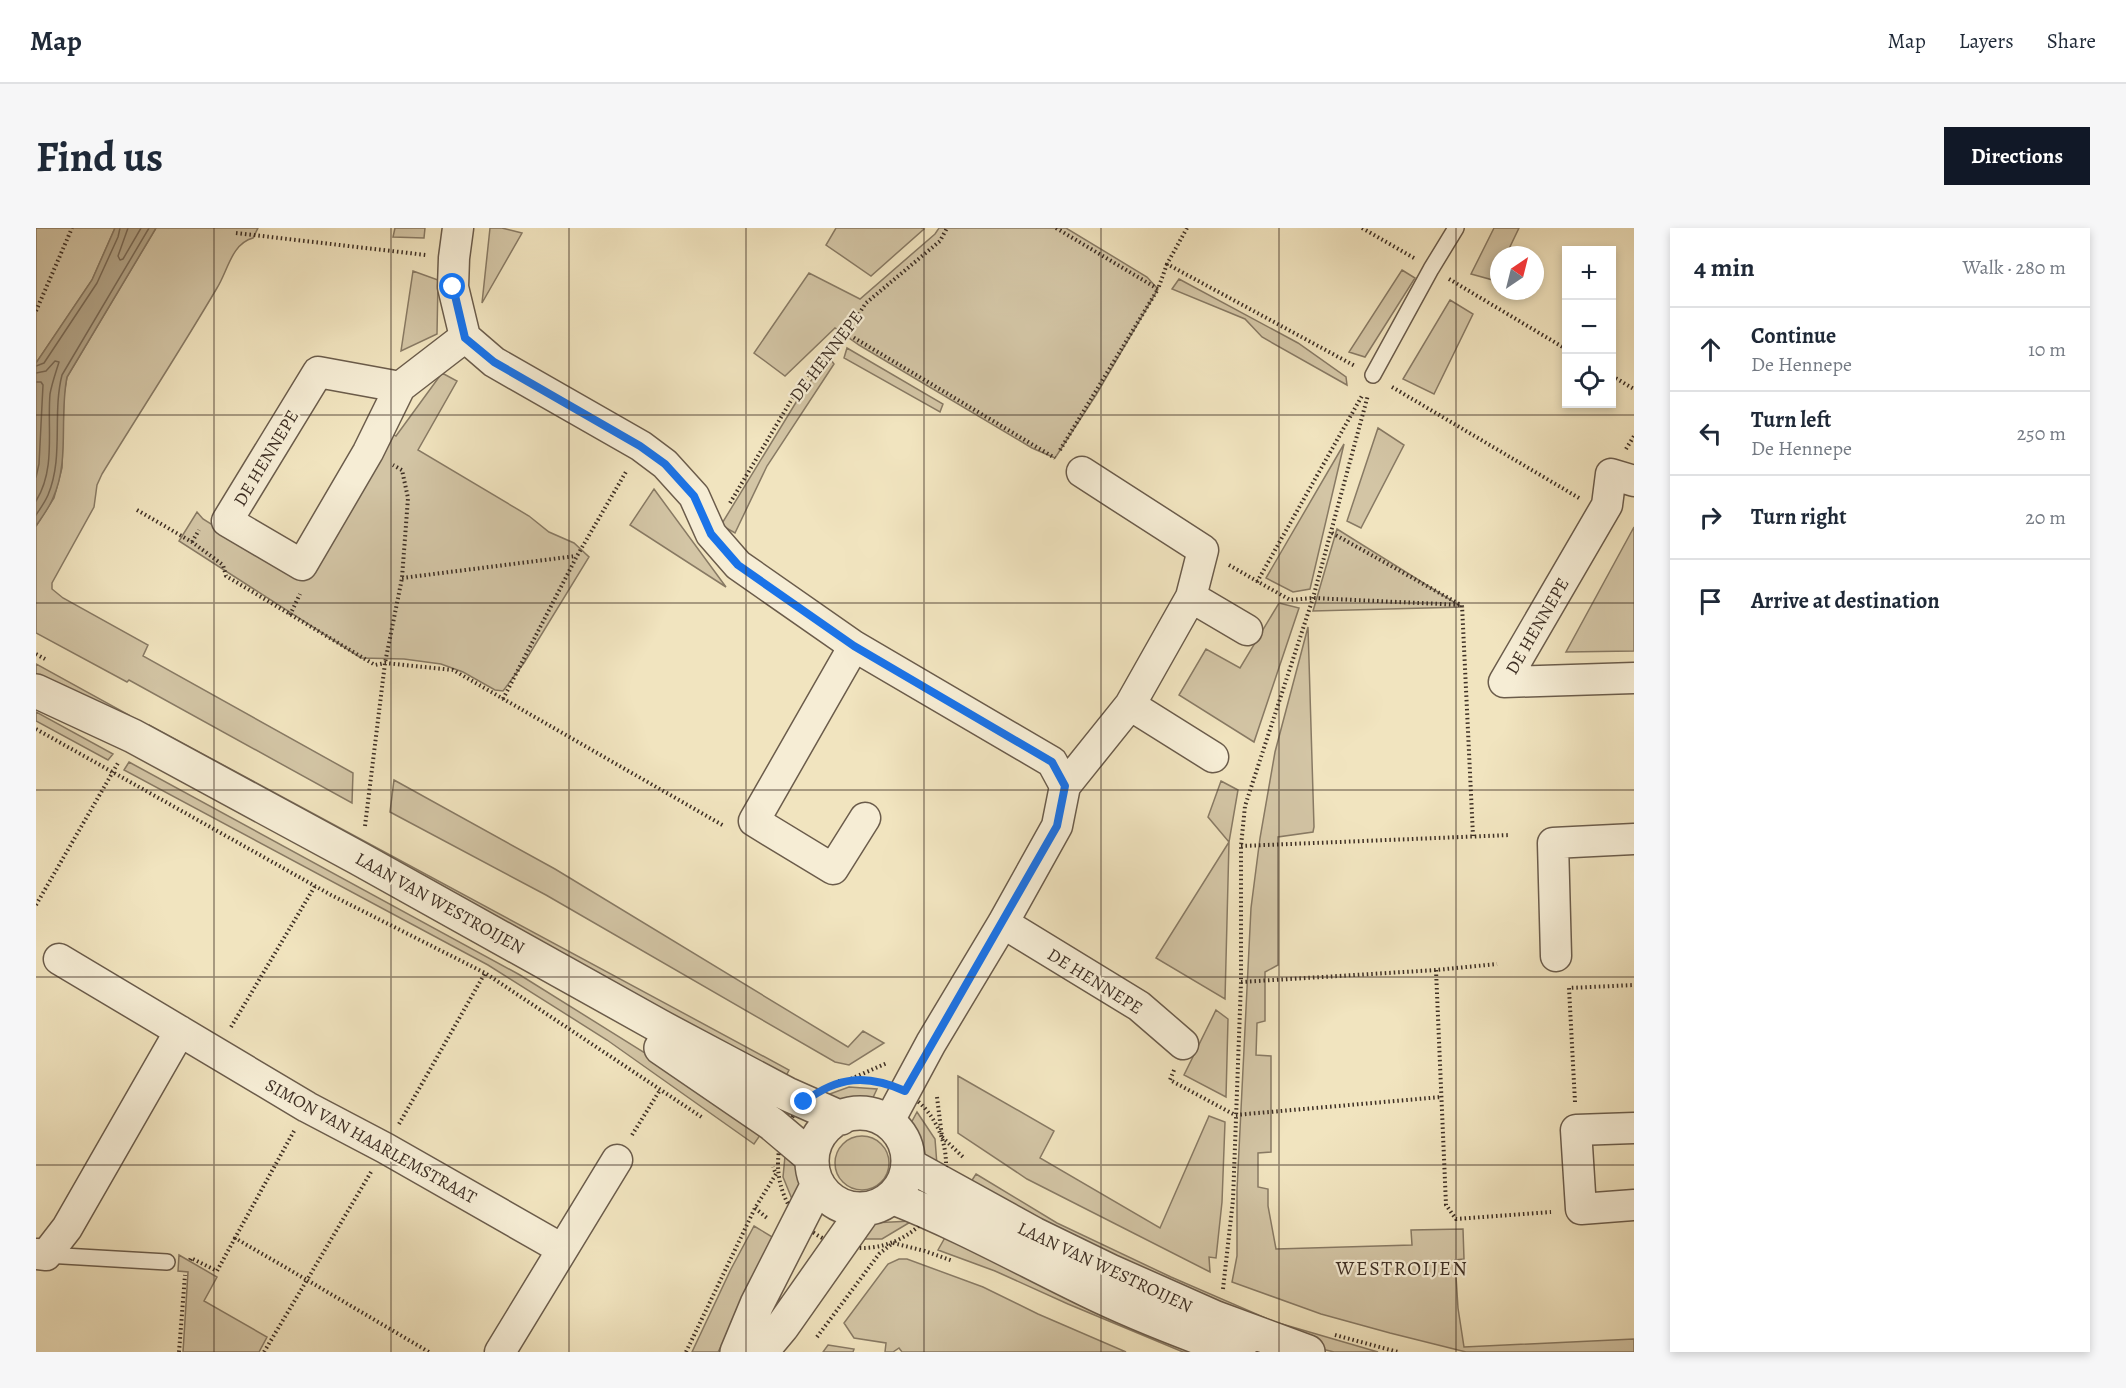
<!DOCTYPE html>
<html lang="en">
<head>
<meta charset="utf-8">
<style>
  :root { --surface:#fff; --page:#f6f6f7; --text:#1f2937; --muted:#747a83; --line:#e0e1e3; --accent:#111827 }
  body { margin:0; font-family:Alegreya,serif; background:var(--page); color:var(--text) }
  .controls { position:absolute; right:18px; top:18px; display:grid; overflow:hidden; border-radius:0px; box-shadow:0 3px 9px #0003 }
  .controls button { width:54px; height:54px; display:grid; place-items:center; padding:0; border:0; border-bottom:2px solid var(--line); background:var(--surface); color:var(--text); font:30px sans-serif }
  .compass { position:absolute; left:1454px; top:18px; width:54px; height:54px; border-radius:50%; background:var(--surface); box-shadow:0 3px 9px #0003; rotate:35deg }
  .stop { position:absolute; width:18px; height:18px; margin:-14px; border:4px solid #1a73e8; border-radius:50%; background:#fff }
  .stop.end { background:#1a73e8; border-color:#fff; box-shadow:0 2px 6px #0008 }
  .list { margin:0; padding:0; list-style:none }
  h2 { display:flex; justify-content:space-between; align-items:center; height:78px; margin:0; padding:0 24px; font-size:26px }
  h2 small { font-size:20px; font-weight:400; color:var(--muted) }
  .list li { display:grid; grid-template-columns:39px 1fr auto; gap:18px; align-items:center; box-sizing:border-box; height:84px; padding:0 24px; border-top:2px solid var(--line) }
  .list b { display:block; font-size:22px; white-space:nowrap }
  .list p { margin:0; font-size:20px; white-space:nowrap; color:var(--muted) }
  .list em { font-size:20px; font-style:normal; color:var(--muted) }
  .icon { flex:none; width:33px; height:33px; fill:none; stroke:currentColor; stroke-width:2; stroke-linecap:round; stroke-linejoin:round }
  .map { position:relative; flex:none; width:1598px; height:1124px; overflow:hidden; border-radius:0px }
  header { display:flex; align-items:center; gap:36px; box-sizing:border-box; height:84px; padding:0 30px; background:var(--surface); border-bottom:2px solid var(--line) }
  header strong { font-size:28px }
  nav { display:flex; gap:33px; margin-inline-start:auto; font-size:21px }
  .intro { display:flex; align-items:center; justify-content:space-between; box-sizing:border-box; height:144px; padding:0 36px }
  h1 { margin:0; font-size:42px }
  .button { padding:15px 27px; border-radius:0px; background:var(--accent); color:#fff; font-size:21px; font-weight:700 }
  main { display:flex; gap:36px; padding:0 36px }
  aside { flex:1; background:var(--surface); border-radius:0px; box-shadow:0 3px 9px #0003 }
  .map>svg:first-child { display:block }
  .green { fill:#d3c5a5; stroke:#887a64; stroke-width:1.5 }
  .water { fill:#b4a68a; stroke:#857661; stroke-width:1.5 }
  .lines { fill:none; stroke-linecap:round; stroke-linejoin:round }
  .shore { stroke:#796a57; stroke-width:1.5 }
  .service-casing { stroke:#6b5c4b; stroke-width:18 }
  .minor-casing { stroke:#6b5c4b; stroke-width:33 }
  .tertiary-casing { stroke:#6b5c4b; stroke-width:36 }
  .path { stroke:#3e2f24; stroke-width:4; stroke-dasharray:1.5 3; stroke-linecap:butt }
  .service { stroke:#f6edd5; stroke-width:15 }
  .minor { stroke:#f6edd5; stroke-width:30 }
  .tertiary { stroke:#f6edd5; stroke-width:33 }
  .route { stroke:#1a73e8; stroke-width:8 }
  .grid { fill:none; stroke:#3e2f24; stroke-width:1.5; stroke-opacity:0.55 }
  .labels { text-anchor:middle; stroke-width:4.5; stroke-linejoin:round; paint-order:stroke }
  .street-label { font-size:18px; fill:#3e2f24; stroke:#f6edd5 }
  .neighbourhood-label { font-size:20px; letter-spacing:1.5px; fill:#3e2f24; stroke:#f6edd5 }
</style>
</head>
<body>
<header>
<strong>Map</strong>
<nav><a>Map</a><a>Layers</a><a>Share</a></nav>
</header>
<div class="intro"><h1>Find us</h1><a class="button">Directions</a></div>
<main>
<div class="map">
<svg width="1598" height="1124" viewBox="0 0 1598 1124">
  <rect width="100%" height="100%" fill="#f1e4bf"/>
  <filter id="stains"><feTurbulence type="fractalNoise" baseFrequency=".00333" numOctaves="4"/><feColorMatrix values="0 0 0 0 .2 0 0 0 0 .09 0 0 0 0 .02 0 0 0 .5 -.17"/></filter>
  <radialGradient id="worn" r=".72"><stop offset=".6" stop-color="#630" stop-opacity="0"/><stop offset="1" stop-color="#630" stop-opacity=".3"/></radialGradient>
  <path class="green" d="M0,0H79L56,52L0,135Z
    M120,0H222L217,10C195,16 192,43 181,60C144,123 104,184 66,246L61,257L58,279L16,355V361L27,370L112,417L107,428L317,545L316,575L93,452L91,454L0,405V298L18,270L26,240L28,167L31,149Z
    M359,0H389L388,10L357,9Z
    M454,0H466L486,5L446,75Z
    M800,0H885L888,1L835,48L790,17Z
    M903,0H1030L1111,49L1122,61L1060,167L1019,230L996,220L823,117L799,100L749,148L718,125L773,45L824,71L899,6Z
    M1458,0H1483L1470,27H1463V40L1457,52L1435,46Z
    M1366,42L1379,50L1329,129L1313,124Z
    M377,43L402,52L401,106L365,123Z
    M1143,51L1262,115L1310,149L1311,157L1226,109L1209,91L1136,61Z
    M1414,72L1437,86L1398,166L1367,151Z
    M811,120L907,176L904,184L808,130Z
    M795,132L798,136L731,238L699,305L685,297L770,158Z
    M406,145L421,153L382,222L493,288L513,304L538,315L553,329L488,435L467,463L459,462L427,444L405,436L368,431L325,430L143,313L161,284L167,291L248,342L354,205L360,208Z
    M1342,200L1368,217L1325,300L1311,293Z
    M1308,216L1274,361L1257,364L1230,350Z
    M618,261L690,359L594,297Z
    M1598,299V423L1530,424Z
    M1301,301L1426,379L1277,383Z
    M1243,375L1263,380L1218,514L1143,467L1170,421L1204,440Z
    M1272,399L1278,599L1277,604L1242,609V737L1229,744V793L1221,795L1220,827L1235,828V924L1222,925V959L1232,961V978L1240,1021L1376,1017L1375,1002L1427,1001L1428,1031L1419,1032L1422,1080L1428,1119L1598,1111V1124H1430L1354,1105L1285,1086L1196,1054L1201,1028V962L1215,680L1224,610L1239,524Z
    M0,436L93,487L91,494L0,449Z
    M0,484L77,526L72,532L0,493Z
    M113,497L753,842L747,854L108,505Z
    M93,534L484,747L729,900L718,916L571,812L452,737L88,542Z
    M358,552L519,641L812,819L827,803L848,815L813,837L799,834L510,667L354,584Z
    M1185,553L1202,562L1193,614L1189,771L1120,730L1193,614L1172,589Z
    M1180,782L1192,791L1190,869L1148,847Z
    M922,848L1018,903L1004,930L1124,1000L1173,888L1189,894L1186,974L1180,1030L1173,1029L1174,1044L991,951L922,905Z
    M813,859L841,861L834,876L790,874L780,871Z
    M881,884L899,911L901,937L887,930L874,897Z
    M799 935a27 27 0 1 1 54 0a27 27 0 1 1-54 0Z
    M750,918L764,932L767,955L758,976L747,949Z
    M940,946L1021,995L1135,1049L1239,1094L1342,1124H1298L1286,1121L931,960Z
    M876,993L846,1011H821L835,995Z
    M718,998L743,1013L682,1124H656L695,1041Z
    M911,1006L1156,1124H1147L1032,1076L959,1043L902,1022Z
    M143,1027L181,1049L168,1073L231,1109L223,1124H147L152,1044L142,1043Z
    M863,1031H871L947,1059L1002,1086L1090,1124H866L863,1120L857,1124H849L850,1115L818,1110L808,1095L852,1036Z
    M792,1117L818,1121L817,1124H787Z"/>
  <path class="water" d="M79,0H120L31,149C23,189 34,233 17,270C13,280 6,289 0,298V135L56,52Z"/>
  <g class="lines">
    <path class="shore" d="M92,0L82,28L84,32L87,31L105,0
      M0,138L8,135L61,55L82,9L84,0
      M0,145L10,143L19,133L23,134C20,144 16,155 14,166C11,201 20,241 0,273
      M0,154H5L7,157L3,236L0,249
      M0,287C4,281 9,274 12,267C28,229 16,186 26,147L113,0"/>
    <g class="service-casing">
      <path id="service" d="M1337,147L1395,41L1420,0
        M10,1027L131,1034"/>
    </g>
    <g class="minor-casing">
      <path id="minor" d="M422,0L418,30L417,59L429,109L458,134L605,218L629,236L658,268L675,306L702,337L818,418L1016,534L1029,558L1021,598L967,695L895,815L853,893
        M364,159L282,144L191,293L266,337L332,224L364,159L429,109
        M1598,253L1575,246L1571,277L1468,454L1598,450
        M1155,369L1211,402
        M818,418L718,593L797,641L829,590
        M1094,477L1177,529
        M1029,558L1094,477L1155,369L1167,322L1046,244
        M967,695L1103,778L1147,816
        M1520,728L1517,615L1598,611
        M23,731L271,879L349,920L526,1021
        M1598,900L1540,902L1545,981L1598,977
        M0,1026L10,1027L31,1000L144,803
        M464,1124L581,932"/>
    </g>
    <g class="tertiary-casing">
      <path id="tertiary" d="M0,463L97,508L322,630L625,799L751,866L805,890
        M625,820L736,896L775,929
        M776 933a48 48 0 1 1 96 0a48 48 0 1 1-96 0Z
        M873,937L998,1006L1074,1043L1180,1090L1272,1124
        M858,970C924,996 987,1031 1051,1062C1100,1086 1152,1106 1203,1124
        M701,1124L721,1076L782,956
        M725,1124L746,1099L829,981"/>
    </g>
    <path class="path" d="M1020,0L1122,61L1131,36
      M1151,0L1131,36L1319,138
      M1326,0L1378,30
      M200,5L390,27
      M1413,51L1530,121
      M0,83L36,0
      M810,105L1019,230
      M1576,148L1598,161
      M1356,159L1543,270
      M1590,221L1598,208
      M1024,222L1122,61
      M694,275L766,154L810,105L830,75L904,13L911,0
      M101,282L156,314L187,337L190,348L339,437L349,435L417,442L688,598
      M1296,305L1425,377
      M156,314L163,302
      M1193,337L1254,372L1277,370L1426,377L1437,608
      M366,350L540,328
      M1221,354L1327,166
      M254,387L264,366
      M0,426L9,431
      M467,471L541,328L591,242
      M0,501L295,667L449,745L667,890
      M329,598L349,435L366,350L372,270L366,242L357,237
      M1205,618L1474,607
      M0,677L82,535
      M1400,742L1410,977L1420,991L1515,984
      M1205,754L1400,742L1461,736
      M195,799L279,658
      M1138,842L1134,852L1199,887L1405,869
      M742 936a84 84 0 1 1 168 0a84 84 0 1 1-168 0Z
      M802,853H810L851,835
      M901,869L906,909L928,930
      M1539,874L1533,760L1598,757
      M363,896L449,745
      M596,907L624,862
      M335,944L271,1052L393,1124
      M719,980L731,990
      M154,1032L155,1030L181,1043L199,1010
      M1187,1061L1197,972L1205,754V618L1209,578L1277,370L1332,167
      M1299,1107L1362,1124
      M781,1109L843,1026L857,1015L889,1023L917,1033
      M143,1124L149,1047
      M228,1124L271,1052L199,1010L258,903
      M650,1124L719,980L740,946L737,939"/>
    <use href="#service" class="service"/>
    <use href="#minor" class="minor"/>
    <use href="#tertiary" class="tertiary"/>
  </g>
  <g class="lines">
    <path class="route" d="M417,59L429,110L458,134L604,218L629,236L658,268L675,306L702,337L818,418L1016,534L1029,558L1021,598L869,863C831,846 802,848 768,874"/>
  </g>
  <path class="grid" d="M178,0V1124M355,0V1124M533,0V1124M710,0V1124M888,0V1124M1065,0V1124M1243,0V1124M1420,0V1124M0,187H1598M0,375H1598M0,562H1598M0,749H1598M0,937H1598"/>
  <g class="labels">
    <g class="street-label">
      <text transform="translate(790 128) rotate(-53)" y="6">DE HENNEPE</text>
      <text transform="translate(230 230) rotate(-59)" y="6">DE HENNEPE</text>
      <text transform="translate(1501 398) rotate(-60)" y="6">DE HENNEPE</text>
      <text transform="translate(404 675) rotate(29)" y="6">LAAN VAN WESTROIJEN</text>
      <text transform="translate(1059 753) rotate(32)" y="6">DE HENNEPE</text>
      <text transform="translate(335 913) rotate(29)" y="6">SIMON VAN HAARLEMSTRAAT</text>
      <text transform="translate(1069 1039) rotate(25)" y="6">LAAN VAN WESTROIJEN</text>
    </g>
    <g class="neighbourhood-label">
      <text x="1366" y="1047">WESTROIJEN</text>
    </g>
  </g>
  <rect width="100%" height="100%" filter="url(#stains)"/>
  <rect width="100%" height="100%" fill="url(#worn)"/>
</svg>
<div class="controls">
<button>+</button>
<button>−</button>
<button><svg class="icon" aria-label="locate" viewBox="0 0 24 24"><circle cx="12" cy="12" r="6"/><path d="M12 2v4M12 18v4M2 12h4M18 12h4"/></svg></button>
</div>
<svg class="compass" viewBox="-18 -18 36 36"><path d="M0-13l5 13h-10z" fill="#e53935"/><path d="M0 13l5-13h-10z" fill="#747a83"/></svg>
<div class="stop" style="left:417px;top:59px"></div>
<div class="stop end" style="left:768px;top:874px"></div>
</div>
<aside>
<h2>4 min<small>Walk · 280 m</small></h2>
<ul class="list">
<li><svg class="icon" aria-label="ahead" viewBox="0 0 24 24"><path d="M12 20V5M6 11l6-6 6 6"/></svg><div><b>Continue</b><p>De Hennepe</p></div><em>10 m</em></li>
<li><svg class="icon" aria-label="left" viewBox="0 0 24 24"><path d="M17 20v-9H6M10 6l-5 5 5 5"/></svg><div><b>Turn left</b><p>De Hennepe</p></div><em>250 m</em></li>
<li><svg class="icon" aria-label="right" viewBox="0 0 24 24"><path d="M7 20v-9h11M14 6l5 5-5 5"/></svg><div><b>Turn right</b></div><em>20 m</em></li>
<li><svg class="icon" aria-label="arrive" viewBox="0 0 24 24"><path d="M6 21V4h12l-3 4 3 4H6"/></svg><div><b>Arrive at destination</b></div></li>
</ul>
</aside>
</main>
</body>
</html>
